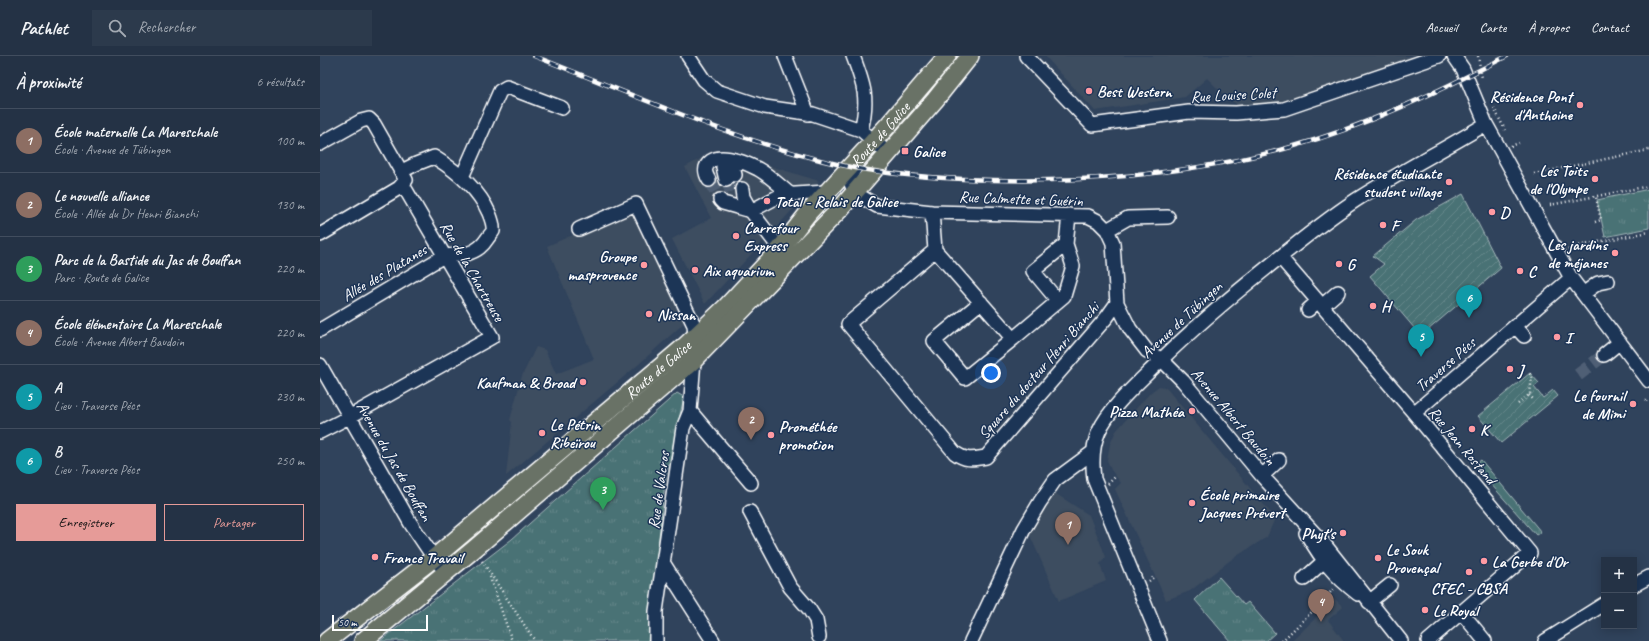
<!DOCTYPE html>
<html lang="fr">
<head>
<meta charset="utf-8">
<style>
  :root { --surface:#243245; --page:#2c3a4c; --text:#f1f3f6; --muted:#a3aab3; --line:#414d5e; --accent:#e69b98 }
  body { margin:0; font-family:Caveat,sans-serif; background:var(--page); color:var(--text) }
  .controls { position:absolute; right:12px; bottom:12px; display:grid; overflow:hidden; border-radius:0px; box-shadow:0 2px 10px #0003 }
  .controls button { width:36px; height:36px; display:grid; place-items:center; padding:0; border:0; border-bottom:1px solid var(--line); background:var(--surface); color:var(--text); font:20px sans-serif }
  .scale { position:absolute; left:12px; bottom:10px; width:96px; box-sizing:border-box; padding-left:4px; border:2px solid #fff; border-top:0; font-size:11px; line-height:14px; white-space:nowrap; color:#fff; -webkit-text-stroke:3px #1d3557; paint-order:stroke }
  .you { position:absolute; left:671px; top:317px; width:14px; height:14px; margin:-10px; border:3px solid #fff; border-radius:50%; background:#1a73e8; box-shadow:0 0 0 6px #1a73e833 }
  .badge { display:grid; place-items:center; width:26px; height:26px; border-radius:50%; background:var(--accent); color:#fff; font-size:13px; font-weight:700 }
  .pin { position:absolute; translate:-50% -33px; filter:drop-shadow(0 1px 2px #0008) }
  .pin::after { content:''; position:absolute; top:21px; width:14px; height:12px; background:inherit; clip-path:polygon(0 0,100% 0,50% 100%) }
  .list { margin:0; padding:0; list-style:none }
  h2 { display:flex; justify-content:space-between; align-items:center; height:52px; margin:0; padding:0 16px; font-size:17px }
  h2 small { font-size:13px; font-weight:400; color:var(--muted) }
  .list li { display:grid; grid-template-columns:26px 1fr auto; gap:12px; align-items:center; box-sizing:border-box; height:64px; padding:0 16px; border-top:1px solid var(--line) }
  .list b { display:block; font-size:15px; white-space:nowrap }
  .list p { margin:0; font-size:13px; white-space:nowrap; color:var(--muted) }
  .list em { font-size:13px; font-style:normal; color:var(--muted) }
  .actions { display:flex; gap:8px; padding:12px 16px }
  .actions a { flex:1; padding:9px 0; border:1px solid var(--accent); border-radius:0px; text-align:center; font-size:14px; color:var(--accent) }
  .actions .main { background:var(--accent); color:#111 }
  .icon { flex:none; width:22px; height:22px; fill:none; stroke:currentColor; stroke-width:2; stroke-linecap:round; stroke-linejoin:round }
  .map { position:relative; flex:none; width:1329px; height:585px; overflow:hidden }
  header { display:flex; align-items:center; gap:24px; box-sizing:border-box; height:56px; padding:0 20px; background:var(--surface); border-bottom:1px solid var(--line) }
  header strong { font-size:19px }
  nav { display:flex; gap:22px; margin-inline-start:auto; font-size:14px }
  .search { width:280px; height:36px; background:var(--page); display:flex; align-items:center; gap:10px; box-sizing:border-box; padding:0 14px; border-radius:0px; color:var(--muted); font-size:15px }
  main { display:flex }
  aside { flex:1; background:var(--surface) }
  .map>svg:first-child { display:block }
  .built { fill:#3d4d60 }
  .grass { fill:url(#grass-tufts); stroke:#a4b8ba }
  .garden { fill:url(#garden-furrows); stroke:#a4b8ba }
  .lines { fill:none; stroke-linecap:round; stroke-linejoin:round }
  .minor-tunnel { stroke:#4f5f74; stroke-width:13; stroke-dasharray:13 6; stroke-linecap:butt }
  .minor-casing { stroke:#fff; stroke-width:16 }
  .major-casing { stroke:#fff; stroke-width:20 }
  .path { stroke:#fff; stroke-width:2.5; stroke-dasharray:1 3; stroke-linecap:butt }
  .minor { stroke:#1d3557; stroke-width:13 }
  .major { stroke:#697266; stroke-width:17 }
  .rail-casing { stroke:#fff; stroke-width:4.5 }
  .rail { stroke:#1d3557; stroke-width:3; stroke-dasharray:9; stroke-linecap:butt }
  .poi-dot { fill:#ff9aa2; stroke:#1d3557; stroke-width:1.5 }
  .labels { text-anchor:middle; stroke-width:3; stroke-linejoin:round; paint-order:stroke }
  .poi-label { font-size:16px; font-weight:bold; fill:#fff; stroke:#1d3557; text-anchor:start }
  .street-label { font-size:16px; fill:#fff; stroke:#1d3557 }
</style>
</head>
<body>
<header>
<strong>Pathlet</strong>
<div class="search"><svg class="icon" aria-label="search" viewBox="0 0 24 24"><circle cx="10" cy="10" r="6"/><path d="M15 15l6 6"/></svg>Rechercher</div>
<nav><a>Accueil</a><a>Carte</a><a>À propos</a><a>Contact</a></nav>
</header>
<main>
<aside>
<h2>À proximité<small>6 résultats</small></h2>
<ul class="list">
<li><span class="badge" style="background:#8d6e63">1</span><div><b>École maternelle La Mareschale</b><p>École · Avenue de Tübingen</p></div><em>100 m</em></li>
<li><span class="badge" style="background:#8d6e63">2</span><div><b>Le nouvelle alliance</b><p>École · Allée du Dr Henri Bianchi</p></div><em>130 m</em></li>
<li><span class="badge" style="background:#2e9e5b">3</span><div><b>Parc de la Bastide du Jas de Bouffan</b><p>Parc · Route de Galice</p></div><em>220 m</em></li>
<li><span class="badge" style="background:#8d6e63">4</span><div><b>École élémentaire La Mareschale</b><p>École · Avenue Albert Baudoin</p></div><em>220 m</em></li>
<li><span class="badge" style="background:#0f9aa8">5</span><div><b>A</b><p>Lieu · Traverse Pécs</p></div><em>230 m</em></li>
<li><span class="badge" style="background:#0f9aa8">6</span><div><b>B</b><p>Lieu · Traverse Pécs</p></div><em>250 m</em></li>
</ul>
<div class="actions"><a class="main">Enregistrer</a><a>Partager</a></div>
</aside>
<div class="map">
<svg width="1329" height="585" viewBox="0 0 1329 585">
  <defs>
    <pattern id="grass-tufts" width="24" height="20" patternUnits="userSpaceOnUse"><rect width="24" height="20" fill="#4a7275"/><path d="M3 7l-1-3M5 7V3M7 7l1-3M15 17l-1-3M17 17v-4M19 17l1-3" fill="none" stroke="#65878a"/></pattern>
    <pattern id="garden-furrows" width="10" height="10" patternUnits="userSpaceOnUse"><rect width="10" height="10" fill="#4a7275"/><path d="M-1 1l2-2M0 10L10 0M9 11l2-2" fill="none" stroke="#65878a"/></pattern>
  </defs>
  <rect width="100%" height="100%" fill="#30435c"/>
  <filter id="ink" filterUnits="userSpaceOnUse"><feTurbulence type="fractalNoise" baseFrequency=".025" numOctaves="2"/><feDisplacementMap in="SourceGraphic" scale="8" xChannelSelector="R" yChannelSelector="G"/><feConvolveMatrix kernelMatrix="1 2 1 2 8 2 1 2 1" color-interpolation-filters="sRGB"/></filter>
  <g filter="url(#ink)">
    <path class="built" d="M725,0H1093L956,50L925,52L917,49L910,43L909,44L887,22L865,41L775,55Z
      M395,95L404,96L499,125L385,248L352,183L391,162L365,111Z
      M312,154L364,267L319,308L186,420L192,366L190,364L202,320L216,291L225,294L236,318L274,303L227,190Z
      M839,330L844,331L847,333L955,462L947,481L912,503L870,535L846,544L795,433L801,427L791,414L787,404L790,388L796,375L831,336Z
      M733,436L769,459L786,501L780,508L786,525L739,545L709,477Z
      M1015,543L1023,551L1008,564L1024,585H972Z"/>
    <path class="grass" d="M1329,133V172L1285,181L1277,144Z
      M357,337L364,341L345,425L328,585H60L192,483Z
      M1161,404L1221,476L1216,479L1154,409Z
      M899,521L924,549L928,546L955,577L946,585H910L875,544Z"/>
    <path class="garden" d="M1143,138L1181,212L1101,280L1050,220L1064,208L1053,200L1096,164Z
      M1210,317L1219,327L1214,331L1223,342L1233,334L1238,340L1181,387L1158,360Z"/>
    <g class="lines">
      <path class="minor-tunnel" d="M389,124L400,144
        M406,124L413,138
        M1258,319L1284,299"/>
      <g class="minor-casing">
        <path id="minor" d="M368,0L384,24L397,35L445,51L493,58L541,74L569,98
          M465,0L488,58
          M533,0C544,29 549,43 541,74
          M706,0L772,69L869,56L916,57L964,53L1119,0
          M1134,0L1143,13L1166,68L1251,222L1329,325
          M0,88L41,65L49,63L54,68L86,124L79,132L0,179
          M536,110L529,123L535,137L557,150L612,156L768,160L778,165L787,174L793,187L797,247L810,273L827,295L842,304L863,325L942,420L1005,489L1081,585
          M415,119L413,111L416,108L421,107
          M142,121L180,35L187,31L242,52
          M389,124C385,117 383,111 391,105C403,97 426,107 438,113C449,119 460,130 470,138
          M406,124L403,111L406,107L412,104
          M422,133L423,141L431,155
          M400,144L403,147L431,155
          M612,156L615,194L693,283L744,240L753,210L746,188L749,159
          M259,173L316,148L374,269L375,280
          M787,174L808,162L848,161
          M460,193L431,155L461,139L506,136
          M615,194L528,268L635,397C646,405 653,403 666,401L787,261L797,247
          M960,201L1094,357L1210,497L1108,585
          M1263,238L1278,227L1288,225
          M738,245L713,215L746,188
          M661,246L614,285L645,322L693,283
          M1002,250L1018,236
          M988,254L998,245
          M1195,270L1204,280
          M0,274L124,200C142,199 157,199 167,183C169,180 172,177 173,175C174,169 171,162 169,157C158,132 137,115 114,101L96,108L82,115
          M1284,299L1300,286
          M0,309L91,468L114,502L126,516
          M370,355L431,427
          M1094,357L1251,222
          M0,376L29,361L172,281L83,129
          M942,420L959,404
          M430,456L470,531L489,553L496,564L499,581
          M986,477C1003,505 1012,518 1038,538
          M344,508L393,585
          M984,523L1003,506
          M1314,529L1329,521
          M1049,546L1070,529
          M1142,557L1165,585
          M336,585V555L363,372L370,355L374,304L371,299
          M651,585L704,473L720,446L735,424L773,396
          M840,585L774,423C772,407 772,390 779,375C789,352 820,325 838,307C874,271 914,238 954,206C981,184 1007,163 1036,144C1078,117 1123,94 1166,68
          M1225,585L1284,548"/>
      </g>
      <g class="major-casing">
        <g id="major">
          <path id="s1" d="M7,585L114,502L364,291L405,252L460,193L489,156L570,67L627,0"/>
          <path d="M43,585L153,494L374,304L521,152L615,44L650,0"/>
        </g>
      </g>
      <path class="path" d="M1158,0L1162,22
        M1174,52L1185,74
        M1191,90L1199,87
        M1214,118L1329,94
        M1230,149L1329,130
        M1275,166L1281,164L1276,141
        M1248,194L1257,190L1329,176
        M1209,339L1213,343
        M1326,345L1329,343
        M1198,348L1210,338L1212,320L1209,317
        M788,428L796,420
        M162,505L215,585
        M170,521L192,585
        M829,525L835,520
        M962,585L1006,542L1013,533"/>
      <use href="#minor" class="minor"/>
      <use href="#major" class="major"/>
      <g class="rail-casing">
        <path id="rail" d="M214,0C315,39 415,85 521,109C561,118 602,121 643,123C750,128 867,120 971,91C1046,70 1118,36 1187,0"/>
      </g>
      <use href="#rail" class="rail"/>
    </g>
  </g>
  <g class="poi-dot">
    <circle cx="769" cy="35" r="4"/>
    <circle cx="1260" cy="49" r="4"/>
    <rect x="581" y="91" width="8" height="8" rx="2"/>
    <circle cx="1275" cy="123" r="4"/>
    <circle cx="1129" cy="126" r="4"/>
    <circle cx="447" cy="145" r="4"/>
    <circle cx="1172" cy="156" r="4"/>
    <circle cx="1063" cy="169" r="4"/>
    <circle cx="416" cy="180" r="4"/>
    <circle cx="1295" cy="197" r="4"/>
    <circle cx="1019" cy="208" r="4"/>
    <circle cx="324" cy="209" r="4"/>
    <circle cx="375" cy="214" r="4"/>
    <circle cx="1200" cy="215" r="4"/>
    <circle cx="1053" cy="250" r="4"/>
    <circle cx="329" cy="258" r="4"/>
    <circle cx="1237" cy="281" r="4"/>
    <circle cx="1190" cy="313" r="4"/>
    <circle cx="263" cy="326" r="4"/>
    <circle cx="1313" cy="348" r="4"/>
    <circle cx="872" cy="355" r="4"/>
    <circle cx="1152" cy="373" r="4"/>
    <circle cx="222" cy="377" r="4"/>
    <circle cx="451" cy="379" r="4"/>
    <circle cx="872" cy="447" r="4"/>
    <circle cx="1023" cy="477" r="4"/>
    <circle cx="55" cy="501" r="4"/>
    <circle cx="1058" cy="502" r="4"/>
    <circle cx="1164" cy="505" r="4"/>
    <circle cx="1149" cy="516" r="4"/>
    <circle cx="1105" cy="554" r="4"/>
  </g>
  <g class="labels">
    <g class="poi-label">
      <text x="777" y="41">Best Western</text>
      <text x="1252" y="46" text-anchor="end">Résidence Pont<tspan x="1252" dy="18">d'Anthoine</tspan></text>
      <text x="593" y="101">Galice</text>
      <text x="1267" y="120" text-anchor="end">Les Toits<tspan x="1267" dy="18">de l'Olympe</tspan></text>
      <text x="1121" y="123" text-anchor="end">Résidence étudiante<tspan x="1121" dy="18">student village</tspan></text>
      <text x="455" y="151">Total - Relais de Galice</text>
      <text x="1180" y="162">D</text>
      <text x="1071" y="175">F</text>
      <text x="424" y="177">Carrefour<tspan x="424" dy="18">Express</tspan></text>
      <text x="1287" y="194" text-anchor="end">Les jardins<tspan x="1287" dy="18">de méjanes</tspan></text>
      <text x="316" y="206" text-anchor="end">Groupe<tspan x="316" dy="18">masprovence</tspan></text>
      <text x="1027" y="214">G</text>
      <text x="383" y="220">Aix aquarium</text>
      <text x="1208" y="221">C</text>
      <text x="1061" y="256">H</text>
      <text x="337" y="264">Nissan</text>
      <text x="1245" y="287">I</text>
      <text x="1198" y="319">J</text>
      <text x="255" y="332" text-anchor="end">Kaufman &amp; Broad</text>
      <text x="1305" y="345" text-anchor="end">Le fournil<tspan x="1305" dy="18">de Mimi</tspan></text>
      <text x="864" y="361" text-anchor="end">Pizza Mathéa</text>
      <text x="230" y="374">Le Pétrin<tspan x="230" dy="18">Ribeïrou</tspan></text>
      <text x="459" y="376">Prométhée<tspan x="459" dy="18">promotion</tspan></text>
      <text x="1160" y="379">K</text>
      <text x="880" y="444">École primaire<tspan x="880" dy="18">Jacques Prévert</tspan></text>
      <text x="1015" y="483" text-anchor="end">Phyt's</text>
      <text x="1066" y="499">Le Souk<tspan x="1066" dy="18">Provençal</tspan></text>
      <text x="63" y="507">France Travail</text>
      <text x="1172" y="511">La Gerbe d'Or</text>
      <text x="1149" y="538" text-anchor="middle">CFEC - CBSA</text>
      <text x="1113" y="560">Le Royal</text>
    </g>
    <g class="street-label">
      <text transform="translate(913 38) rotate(-3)" y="6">Rue Louise Colet</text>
      <text dy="6" stroke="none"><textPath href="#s1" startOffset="752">Route de Galice</textPath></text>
      <text transform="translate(701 142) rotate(2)" y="6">Rue Calmette et Guérin</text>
      <text transform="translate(153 215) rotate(60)" y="6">Rue de la Chartreuse</text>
      <text transform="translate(64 216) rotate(-31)" y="6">Allée des Platanes</text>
      <text transform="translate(861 263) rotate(-43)" y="6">Avenue de Tübingen</text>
      <text transform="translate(1125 308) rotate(-41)" y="6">Traverse Pécs</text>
      <text dy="6" stroke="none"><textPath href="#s1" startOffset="428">Route de Galice</textPath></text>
      <text transform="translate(718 314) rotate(-49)" y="6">Square du docteur Henri Bianchi</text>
      <text transform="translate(914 360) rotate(50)" y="6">Avenue Albert Baudoin</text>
      <text transform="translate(1143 389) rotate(50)" y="6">Rue Jean Rostand</text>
      <text transform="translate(75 405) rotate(60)" y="6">Avenue du Jas de Bouffan</text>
      <text transform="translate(338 434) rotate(-82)" y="6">Rue de Valcros</text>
    </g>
  </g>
</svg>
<div class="controls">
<button>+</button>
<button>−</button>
</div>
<div class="scale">50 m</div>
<div class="you"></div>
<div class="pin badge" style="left:748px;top:489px;background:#8d6e63">1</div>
<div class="pin badge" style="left:431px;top:384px;background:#8d6e63">2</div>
<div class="pin badge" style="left:283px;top:454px;background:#2e9e5b">3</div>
<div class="pin badge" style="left:1001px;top:566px;background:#8d6e63">4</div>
<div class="pin badge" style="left:1101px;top:301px;background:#0f9aa8">5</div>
<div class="pin badge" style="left:1149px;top:262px;background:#0f9aa8">6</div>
</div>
</main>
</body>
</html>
